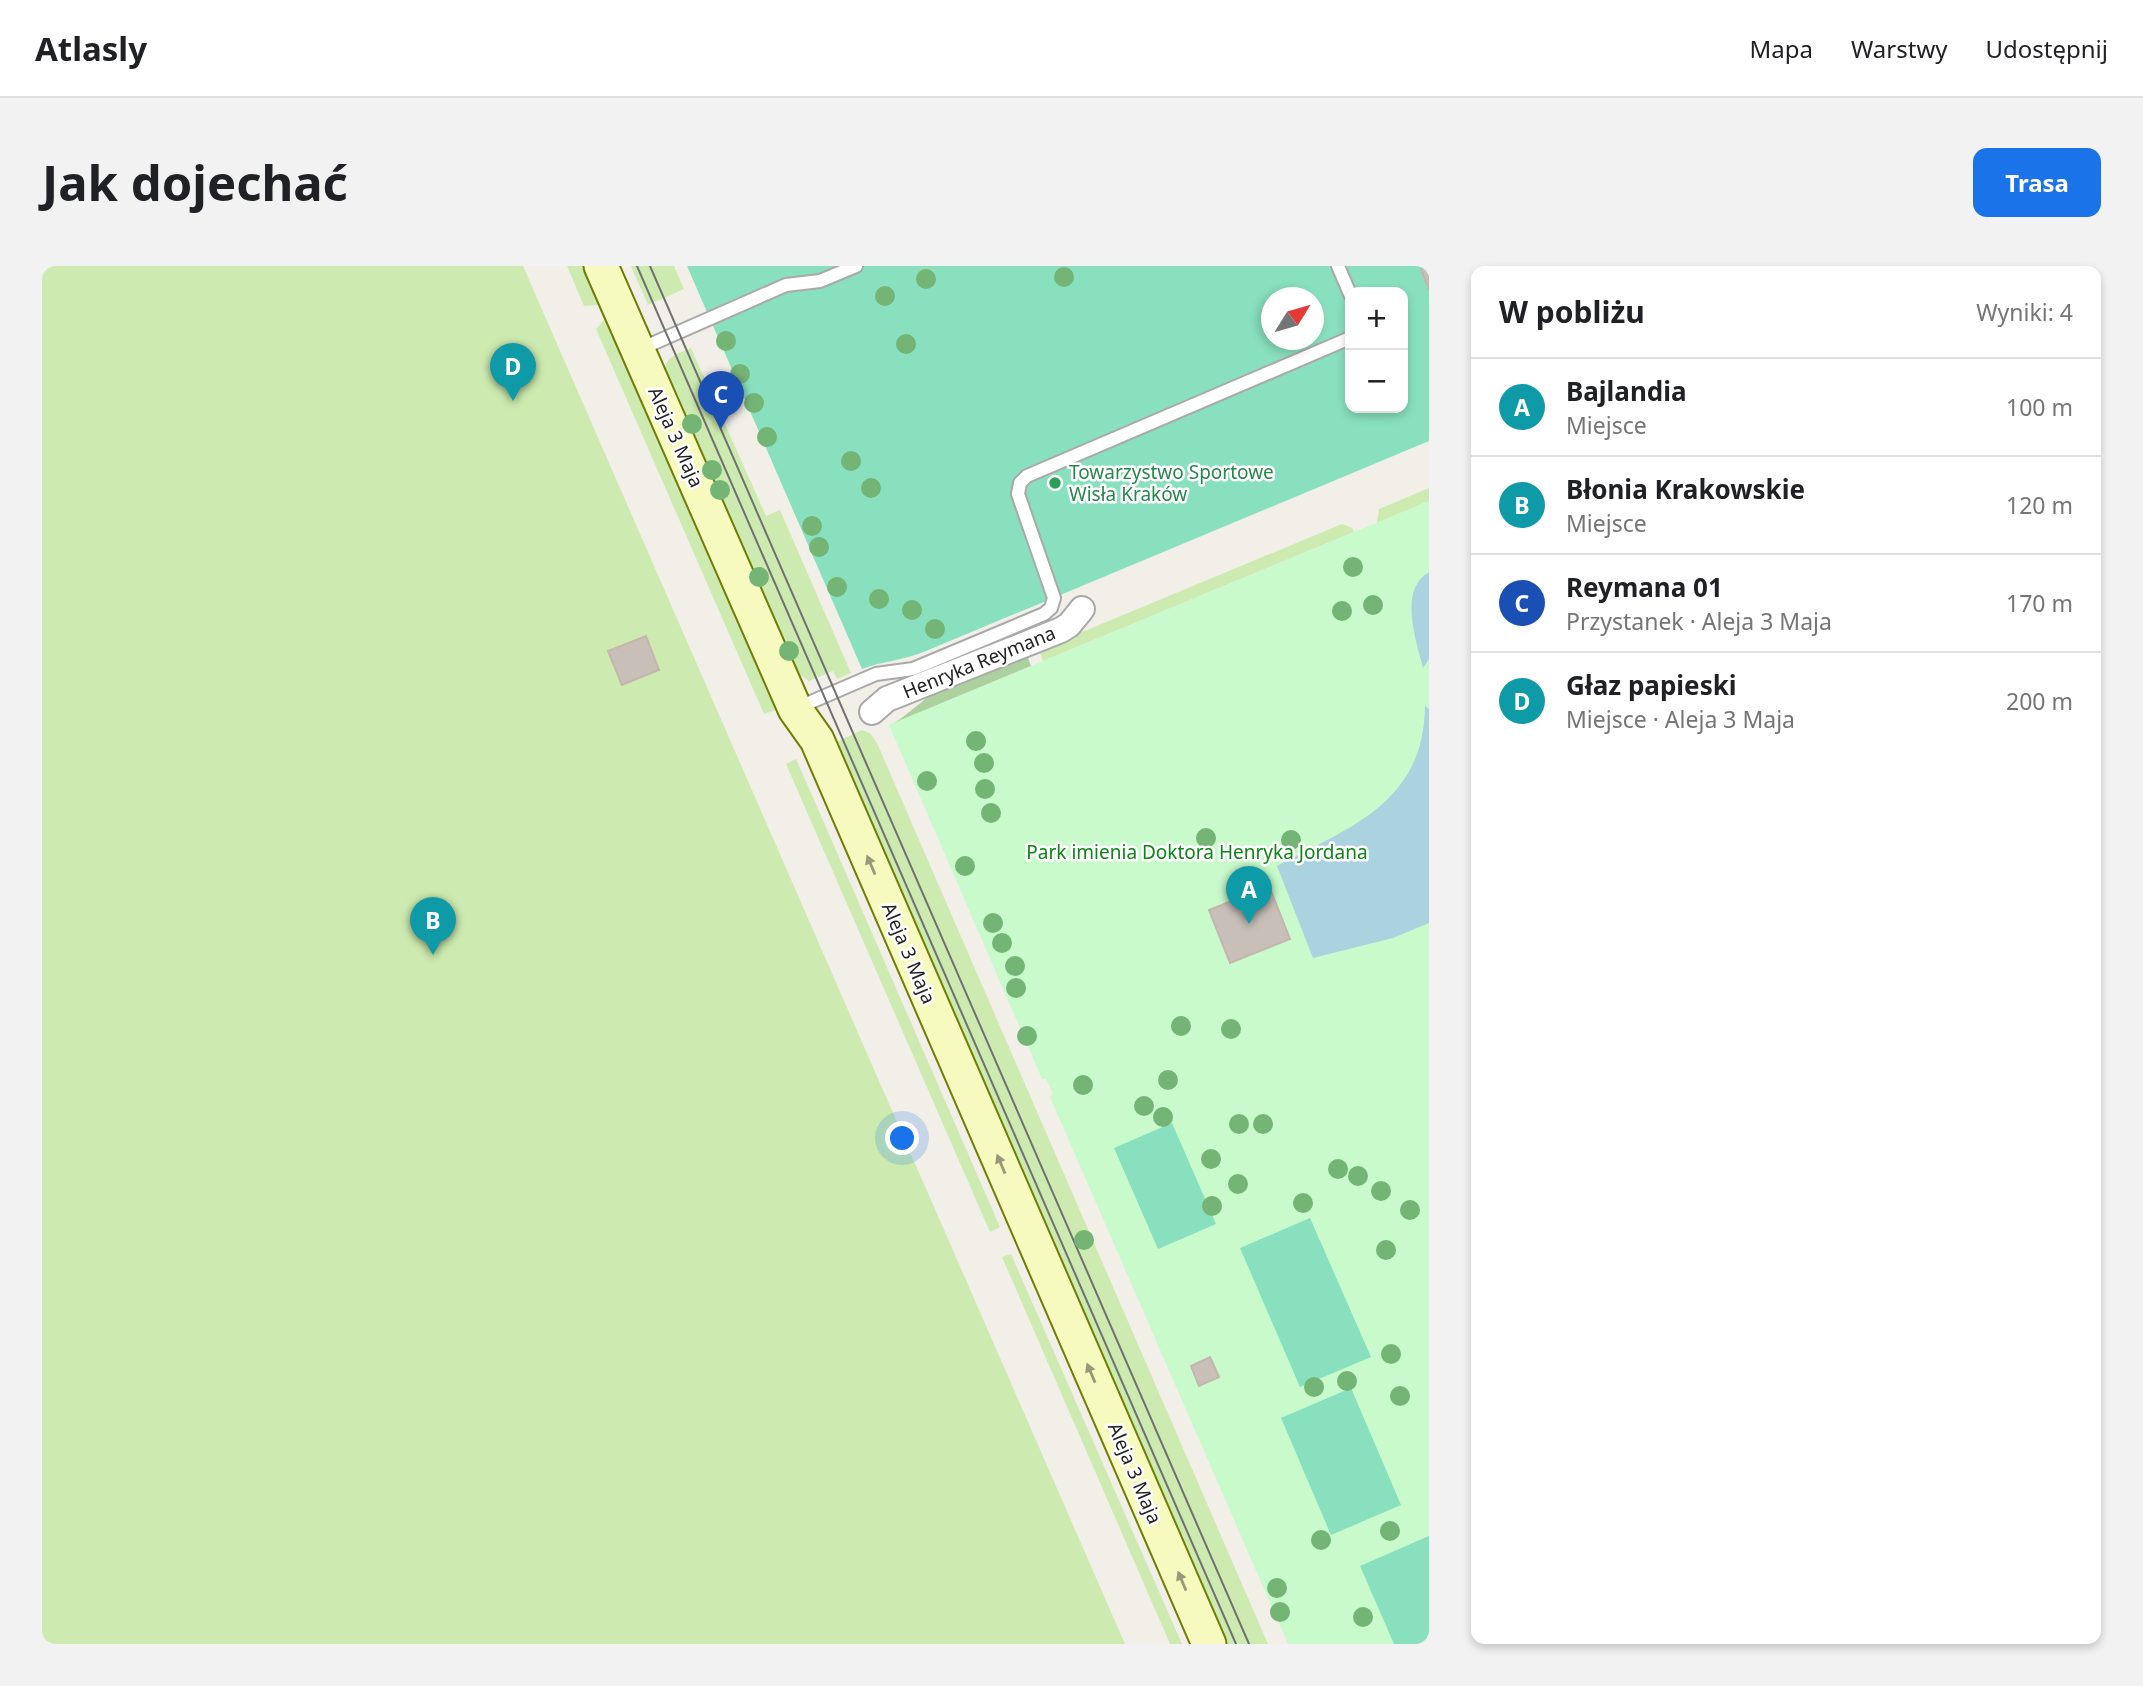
<!DOCTYPE html>
<html lang="pl">
<head>
<meta charset="utf-8">
<style>
  :root { --surface:#fff; --page:#f2f2f2; --text:#202124; --muted:#757577; --line:#e0e0e0; --accent:#1a73e8 }
  body { margin:0; font-family:"Noto Sans",sans-serif; background:var(--page); color:var(--text) }
  .controls { position:absolute; right:21px; top:21px; display:grid; overflow:hidden; border-radius:14px; box-shadow:0 4px 10px #0003 }
  .controls button { width:63px; height:63px; display:grid; place-items:center; padding:0; border:0; border-bottom:2px solid var(--line); background:var(--surface); color:var(--text); font:35px sans-serif }
  .compass { position:absolute; left:1219px; top:21px; width:63px; height:63px; border-radius:50%; background:var(--surface); box-shadow:0 4px 10px #0003; rotate:53deg }
  .you { position:absolute; left:861px; top:873px; width:24px; height:24px; margin:-18px; border:5px solid #fff; border-radius:50%; background:#1a73e8; box-shadow:0 0 0 10px #1a73e833 }
  .badge { display:grid; place-items:center; width:46px; height:46px; border-radius:50%; background:var(--accent); color:#fff; font-size:23px; font-weight:700 }
  .pin { position:absolute; translate:-50% -58px; filter:drop-shadow(0 2px 4px #0008) }
  .pin::after { content:''; position:absolute; top:37px; width:24px; height:21px; background:inherit; clip-path:polygon(0 0,100% 0,50% 100%) }
  .list { margin:0; padding:0; list-style:none }
  h2 { display:flex; justify-content:space-between; align-items:center; height:91px; margin:0; padding:0 28px; font-size:30px }
  h2 small { font-size:23px; font-weight:400; color:var(--muted) }
  .list li { display:grid; grid-template-columns:46px 1fr auto; gap:21px; align-items:center; box-sizing:border-box; height:98px; padding:0 28px; border-top:2px solid var(--line) }
  .list b { display:block; font-size:26px; white-space:nowrap }
  .list p { margin:0; font-size:23px; white-space:nowrap; color:var(--muted) }
  .list em { font-size:23px; font-style:normal; color:var(--muted) }
  .map { position:relative; flex:none; width:1387px; height:1378px; overflow:hidden; border-radius:14px }
  header { display:flex; align-items:center; gap:42px; box-sizing:border-box; height:98px; padding:0 35px; background:var(--surface); border-bottom:2px solid var(--line) }
  header strong { font-size:33px }
  nav { display:flex; gap:38px; margin-inline-start:auto; font-size:24px }
  .intro { display:flex; align-items:center; justify-content:space-between; box-sizing:border-box; height:168px; padding:0 42px }
  h1 { margin:0; font-size:49px }
  .button { padding:18px 32px; border-radius:14px; background:var(--accent); color:#fff; font-size:24px; font-weight:700 }
  main { display:flex; gap:42px; padding:0 42px }
  aside { flex:1; background:var(--surface); border-radius:14px; box-shadow:0 4px 10px #0003 }
  .map>svg:first-child { display:block }
  .grass { fill:#cdebb0 }
  .forest { fill:#add19e }
  .park { fill:#c8facc }
  .pitch { fill:#88e0be; fill-rule:evenodd }
  .water { fill:#aad3df }
  .building { fill:#c7bfb8; stroke:#c4b6ab; stroke-width:2 }
  .lines { fill:none; stroke-linecap:round; stroke-linejoin:round }
  .lane-casing { stroke:#a9a9a9; stroke-width:16 }
  .street-casing { stroke:#a9a9a9; stroke-width:28 }
  .secondary-casing { stroke:#707d05; stroke-width:37 }
  .lane { stroke:#fff; stroke-width:12 }
  .street { stroke:#fff; stroke-width:24 }
  .secondary { stroke:#f7fabf; stroke-width:33 }
  .tram { stroke:#707070; stroke-width:2 }
  .tree { fill:#74b475 }
  .oneway { fill:#979978 }
  .leisure-dot { fill:#2e9e5b; stroke:#fff; stroke-width:2.5 }
  .labels { text-anchor:middle; stroke-width:5; stroke-linejoin:round; paint-order:stroke }
  .street-label { font-size:19px; fill:#222; stroke:#fff }
  .leisure-label { font-size:19px; fill:#27864d; stroke:#fff; text-anchor:start }
  .park-label { font-size:19px; fill:#0c8416; stroke:#fff }
</style>
</head>
<body>
<header>
<strong>Atlasly</strong>
<nav><a>Mapa</a><a>Warstwy</a><a>Udostępnij</a></nav>
</header>
<div class="intro"><h1>Jak dojechać</h1><a class="button">Trasa</a></div>
<main>
<div class="map">
<svg width="1387" height="1378" viewBox="0 0 1387 1378">
  <rect width="100%" height="100%" fill="#f2efe9"/>
  <path class="grass" d="M0,0H481L1083,1378H0Z
    M525,0H541L557,39L542,40Z
    M589,0H632L642,23L606,39Z
    M563,53L734,444L722,448L554,63Z
    M649,82L724,250L738,244L809,407L795,413L791,405L767,415L753,405L624,106C621,90 637,88 649,82Z
    M1387,222V235L1335,257L1337,243Z
    M1300,258L1310,262L1312,266L1001,395L997,384Z
    M820,464L828,467L835,477L1226,1378H1176L786,480Z
    M754,493L773,536L958,961L948,966L744,498Z
    M969,988L1140,1378H1128L960,991Z"/>
  <path class="forest" d="M985,389L989,400L847,459L857,454L886,431Z"/>
  <path class="park" d="M1387,235V1378H1246L1008,831L1011,828L1004,813H1000L847,459Z"/>
  <path class="pitch" d="M645,0H1387V175L884,385C863,394 841,395 820,403ZM1308,26H1361V142H1308ZM1230,32H1272V74H1230Z
    M1130,857L1174,958L1116,983L1072,882Z
    M1268,952L1329,1091L1258,1121L1198,982Z
    M1309,1122L1359,1239L1289,1269L1239,1152Z
    M1387,1270V1378H1352L1318,1300Z"/>
  <path class="water" d="M1387,306V393L1381,402C1374,374 1356,324 1387,306Z
    M1383,440L1387,443V657L1351,672L1271,692L1235,600C1308,561 1382,537 1383,440Z"/>
  <path class="building" d="M1381,0H1387V24L1379,3Z
    M604,370L617,404L580,419L566,385Z
    M1227,620L1248,673L1188,697L1167,644Z
    M1168,1091L1177,1111L1157,1120L1149,1100Z"/>
  <g class="lines">
    <g class="lane-casing">
      <path id="lane" d="M1296,0L1308,28
        M596,84L744,19L778,15L814,0
        M755,442L834,408L871,403L1002,348L1009,342L1012,332L976,228L978,217L985,210L1308,72"/>
    </g>
    <g class="street-casing">
      <path id="street" d="M830,446L845,433L1019,364L1027,359L1040,343"/>
    </g>
    <g class="secondary-casing">
      <path id="secondary" d="M559,0L753,443L775,474L1167,1378"/>
    </g>
    <use href="#lane" class="lane"/>
    <use href="#street" class="street"/>
    <use href="#secondary" class="secondary"/>
    <path class="tram" d="M595,0L1194,1378
      M608,0L1207,1378"/>
  </g>
  <g class="tree">
    <circle cx="1022" cy="11" r="10"/>
    <circle cx="884" cy="13" r="10"/>
    <circle cx="843" cy="30" r="10"/>
    <circle cx="684" cy="75" r="10"/>
    <circle cx="864" cy="78" r="10"/>
    <circle cx="698" cy="108" r="10"/>
    <circle cx="712" cy="137" r="10"/>
    <circle cx="650" cy="158" r="10"/>
    <circle cx="725" cy="171" r="10"/>
    <circle cx="809" cy="195" r="10"/>
    <circle cx="670" cy="204" r="10"/>
    <circle cx="829" cy="222" r="10"/>
    <circle cx="678" cy="224" r="10"/>
    <circle cx="770" cy="260" r="10"/>
    <circle cx="777" cy="281" r="10"/>
    <circle cx="1311" cy="301" r="10"/>
    <circle cx="717" cy="311" r="10"/>
    <circle cx="795" cy="321" r="10"/>
    <circle cx="837" cy="333" r="10"/>
    <circle cx="1331" cy="339" r="10"/>
    <circle cx="870" cy="344" r="10"/>
    <circle cx="1300" cy="345" r="10"/>
    <circle cx="893" cy="363" r="10"/>
    <circle cx="747" cy="385" r="10"/>
    <circle cx="934" cy="475" r="10"/>
    <circle cx="942" cy="497" r="10"/>
    <circle cx="885" cy="515" r="10"/>
    <circle cx="943" cy="523" r="10"/>
    <circle cx="949" cy="547" r="10"/>
    <circle cx="1164" cy="572" r="10"/>
    <circle cx="1249" cy="574" r="10"/>
    <circle cx="923" cy="600" r="10"/>
    <circle cx="951" cy="657" r="10"/>
    <circle cx="960" cy="677" r="10"/>
    <circle cx="973" cy="700" r="10"/>
    <circle cx="974" cy="722" r="10"/>
    <circle cx="1139" cy="760" r="10"/>
    <circle cx="1189" cy="763" r="10"/>
    <circle cx="985" cy="770" r="10"/>
    <circle cx="1126" cy="814" r="10"/>
    <circle cx="1041" cy="819" r="10"/>
    <circle cx="1102" cy="840" r="10"/>
    <circle cx="1121" cy="851" r="10"/>
    <circle cx="1197" cy="858" r="10"/>
    <circle cx="1221" cy="858" r="10"/>
    <circle cx="1169" cy="893" r="10"/>
    <circle cx="1296" cy="903" r="10"/>
    <circle cx="1316" cy="910" r="10"/>
    <circle cx="1196" cy="918" r="10"/>
    <circle cx="1339" cy="925" r="10"/>
    <circle cx="1261" cy="937" r="10"/>
    <circle cx="1170" cy="940" r="10"/>
    <circle cx="1368" cy="944" r="10"/>
    <circle cx="1042" cy="974" r="10"/>
    <circle cx="1344" cy="984" r="10"/>
    <circle cx="1349" cy="1088" r="10"/>
    <circle cx="1305" cy="1115" r="10"/>
    <circle cx="1272" cy="1121" r="10"/>
    <circle cx="1358" cy="1130" r="10"/>
    <circle cx="1348" cy="1265" r="10"/>
    <circle cx="1279" cy="1274" r="10"/>
    <circle cx="1235" cy="1322" r="10"/>
    <circle cx="1238" cy="1346" r="10"/>
    <circle cx="1321" cy="1351" r="10"/>
  </g>
  <defs><path id="oneway-solid" d="M-6-.8H1V-3.2L6.5 0L1 3.2V.8H-6Z" transform="scale(1.75)"/></defs>
  <g class="oneway">
    <use href="#oneway-solid" transform="translate(829 599) rotate(-113)"/>
    <use href="#oneway-solid" transform="translate(959 898) rotate(-113)"/>
    <use href="#oneway-solid" transform="translate(1049 1107) rotate(-113)"/>
    <use href="#oneway-solid" transform="translate(1140 1315) rotate(-113)"/>
  </g>
  <circle class="leisure-dot" cx="1013" cy="217" r="7"/>
  <g class="labels">
    <g class="street-label">
      <text transform="translate(634 171) rotate(66)" y="7">Aleja 3 Maja</text>
      <text transform="translate(937 396) rotate(-22)" y="7">Henryka Reymana</text>
      <text transform="translate(867 687) rotate(67)" y="7">Aleja 3 Maja</text>
      <text transform="translate(1093 1207) rotate(67)" y="7">Aleja 3 Maja</text>
    </g>
    <g class="leisure-label">
      <text x="1027" y="213">Towarzystwo Sportowe<tspan x="1027" dy="22">Wisła Kraków</tspan></text>
    </g>
    <g class="park-label">
      <text x="1155" y="593">Park imienia Doktora Henryka Jordana</text>
    </g>
  </g>
</svg>
<div class="controls">
<button>+</button>
<button>−</button>
</div>
<svg class="compass" viewBox="-18 -18 36 36"><path d="M0-13l5 13h-10z" fill="#e53935"/><path d="M0 13l5-13h-10z" fill="#757577"/></svg>
<div class="you"></div>
<div class="pin badge" style="left:1207px;top:658px;background:#0f9aa8">A</div>
<div class="pin badge" style="left:391px;top:689px;background:#0f9aa8">B</div>
<div class="pin badge" style="left:679px;top:163px;background:#1a4fb4">C</div>
<div class="pin badge" style="left:471px;top:135px;background:#0f9aa8">D</div>
</div>
<aside>
<h2>W pobliżu<small>Wyniki: 4</small></h2>
<ul class="list">
<li><span class="badge" style="background:#0f9aa8">A</span><div><b>Bajlandia</b><p>Miejsce</p></div><em>100 m</em></li>
<li><span class="badge" style="background:#0f9aa8">B</span><div><b>Błonia Krakowskie</b><p>Miejsce</p></div><em>120 m</em></li>
<li><span class="badge" style="background:#1a4fb4">C</span><div><b>Reymana 01</b><p>Przystanek · Aleja 3 Maja</p></div><em>170 m</em></li>
<li><span class="badge" style="background:#0f9aa8">D</span><div><b>Głaz papieski</b><p>Miejsce · Aleja 3 Maja</p></div><em>200 m</em></li>
</ul>
</aside>
</main>
</body>
</html>
